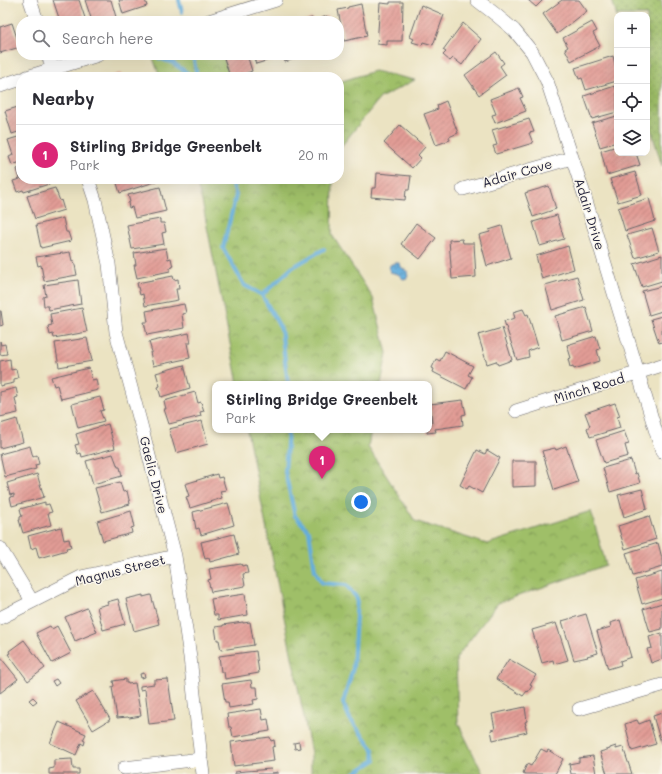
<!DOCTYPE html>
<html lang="en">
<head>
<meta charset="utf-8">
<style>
  :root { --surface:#fff; --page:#f2f2f3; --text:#2b2b33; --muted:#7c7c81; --line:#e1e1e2; --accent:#db2777 }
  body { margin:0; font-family:Mali,sans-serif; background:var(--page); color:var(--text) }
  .controls { position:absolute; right:12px; top:12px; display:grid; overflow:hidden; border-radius:8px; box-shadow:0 4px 16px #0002 }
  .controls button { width:36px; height:36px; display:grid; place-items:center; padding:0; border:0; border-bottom:1px solid var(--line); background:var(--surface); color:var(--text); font:20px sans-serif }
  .you { position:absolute; left:361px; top:502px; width:14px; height:14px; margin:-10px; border:3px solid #fff; border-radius:50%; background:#1a73e8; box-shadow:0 0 0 6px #1a73e833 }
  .badge { display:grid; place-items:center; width:26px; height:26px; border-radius:50%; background:var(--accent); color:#fff; font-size:13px; font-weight:700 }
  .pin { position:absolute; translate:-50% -33px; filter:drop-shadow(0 1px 2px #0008) }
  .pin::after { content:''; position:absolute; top:21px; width:14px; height:12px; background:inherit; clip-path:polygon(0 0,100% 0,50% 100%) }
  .popup { position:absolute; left:212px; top:381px; width:220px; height:52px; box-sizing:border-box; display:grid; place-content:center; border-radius:8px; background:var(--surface); filter:drop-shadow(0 1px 3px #0005); font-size:13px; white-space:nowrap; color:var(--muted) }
  .popup b { font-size:15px; color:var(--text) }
  .popup::after { content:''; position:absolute; left:50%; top:100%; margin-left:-8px; border:8px solid transparent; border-top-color:var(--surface) }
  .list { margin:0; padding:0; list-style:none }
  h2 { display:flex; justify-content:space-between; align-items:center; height:52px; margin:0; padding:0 16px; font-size:17px }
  h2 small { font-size:13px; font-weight:400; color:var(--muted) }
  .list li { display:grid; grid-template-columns:26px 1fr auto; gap:12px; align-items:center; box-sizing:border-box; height:60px; padding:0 16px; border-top:1px solid var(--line) }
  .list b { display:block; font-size:15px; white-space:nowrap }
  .list p { margin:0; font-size:13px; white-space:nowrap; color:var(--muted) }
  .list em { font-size:13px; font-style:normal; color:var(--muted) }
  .icon { flex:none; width:22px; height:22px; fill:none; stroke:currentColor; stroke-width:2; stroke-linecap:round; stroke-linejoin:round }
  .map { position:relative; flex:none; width:662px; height:774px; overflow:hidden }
  .search { position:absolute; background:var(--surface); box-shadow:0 4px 16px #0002; left:16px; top:16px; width:328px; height:44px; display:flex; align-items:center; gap:10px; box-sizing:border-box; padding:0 14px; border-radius:16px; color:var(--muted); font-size:15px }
  .panel { position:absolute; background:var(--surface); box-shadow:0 4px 16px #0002; left:16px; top:72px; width:328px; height:112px; border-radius:16px }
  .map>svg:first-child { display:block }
  .grass { fill:url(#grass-dots); stroke:#607052 }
  .park { fill:url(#park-crowns); stroke:#607052 }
  .water { fill:url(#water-waves); stroke:#43688c }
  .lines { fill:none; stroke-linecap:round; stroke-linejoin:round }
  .stream { stroke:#64addc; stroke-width:4 }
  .building { fill:url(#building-hatch) }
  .street-casing { stroke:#68666a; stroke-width:14 }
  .street { stroke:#fff; stroke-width:13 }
  .labels { text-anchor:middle; stroke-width:3; stroke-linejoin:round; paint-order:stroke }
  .street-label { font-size:13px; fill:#22223b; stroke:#fbf7ec }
</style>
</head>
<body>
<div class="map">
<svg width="662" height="774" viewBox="0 0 662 774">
  <defs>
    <pattern id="grass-dots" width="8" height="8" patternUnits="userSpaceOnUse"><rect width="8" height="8" fill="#9fbf68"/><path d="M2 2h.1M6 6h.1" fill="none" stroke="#819b57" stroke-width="1.8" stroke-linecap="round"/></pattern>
    <pattern id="park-crowns" width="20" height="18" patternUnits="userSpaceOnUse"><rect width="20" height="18" fill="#9fbf68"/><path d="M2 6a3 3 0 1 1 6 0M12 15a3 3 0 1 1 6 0" fill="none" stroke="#819b57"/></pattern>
    <pattern id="water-waves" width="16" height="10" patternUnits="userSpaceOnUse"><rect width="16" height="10" fill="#64addc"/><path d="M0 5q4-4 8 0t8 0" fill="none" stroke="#528cb4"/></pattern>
    <pattern id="building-hatch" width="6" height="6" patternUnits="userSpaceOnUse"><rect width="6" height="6" fill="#e29c95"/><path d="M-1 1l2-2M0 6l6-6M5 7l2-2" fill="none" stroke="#b77f7b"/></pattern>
  </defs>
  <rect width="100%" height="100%" fill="#fbf7ec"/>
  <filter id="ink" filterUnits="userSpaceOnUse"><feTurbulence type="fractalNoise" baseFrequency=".025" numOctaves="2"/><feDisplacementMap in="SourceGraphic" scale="8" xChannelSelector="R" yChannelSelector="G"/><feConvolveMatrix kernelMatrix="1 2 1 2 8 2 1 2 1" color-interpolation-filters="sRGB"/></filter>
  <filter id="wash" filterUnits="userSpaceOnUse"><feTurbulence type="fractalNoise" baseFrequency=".012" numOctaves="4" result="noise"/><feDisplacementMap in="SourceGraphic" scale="16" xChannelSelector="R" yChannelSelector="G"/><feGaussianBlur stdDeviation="0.9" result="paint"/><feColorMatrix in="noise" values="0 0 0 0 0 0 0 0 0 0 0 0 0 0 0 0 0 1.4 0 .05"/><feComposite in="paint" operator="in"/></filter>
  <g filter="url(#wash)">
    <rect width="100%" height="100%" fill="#ebe3c2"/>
    <path class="grass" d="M612,0H662V166L647,116V15H617V17Z"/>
    <path class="park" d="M152,55H223L230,77H160Z
      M374,71L415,80L380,98L339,149V82Z
      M195,179H333L332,235L373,298L387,353L381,384H238L202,201Z
      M247,430H371L368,447L415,521L487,544L591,511L606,565L498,603L456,658L458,723L483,774H311V753Z"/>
    <path class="water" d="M394,263H399L402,268L408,272V275L407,278L403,279L398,274L390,272L389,269L390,265Z"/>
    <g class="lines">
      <path class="stream" d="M179,0L182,12
        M193,55L197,77
        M159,58L173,63L193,77
        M230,179L236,195L223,248L244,285L262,295L281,329L288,384
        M262,295L293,267L324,249
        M288,430L285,472L295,516L309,531L315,570L322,583L346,585L357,598L353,668L343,703L350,719L373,749L375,760L355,773L354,774"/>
    </g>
    <g id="blocks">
      <path class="building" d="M53,0H79L86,21H60Z
        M85,0H111L116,17L106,20V21H92Z
        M119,0H145L147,6L123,14Z
        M528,0H543L536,7Z
        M562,0H579L587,11L557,34L543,14Z
        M390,2H403L402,41H387V45L377,44L380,3L390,4Z
        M361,4L367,36L344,41L338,10L348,8V7Z
        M421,5L444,15L433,45L423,42L422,45L412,42L414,39L410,37Z
        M327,16L328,21H302L312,18L313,21Z
        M592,22L597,31L593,33L600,46L571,61L565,49L568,47L563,38Z
        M12,23L20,47L0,53V27Z
        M463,23L481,39L462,65L453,58L450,61L443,55L446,52L443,50Z
        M496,52L504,63L500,66L506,75L479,95L465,75Z
        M223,55H247L252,71L242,75V77H230Z
        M253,55H278L279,57L256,64Z
        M283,55H305L285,62Z
        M613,56L617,72V81L586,90L582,78L579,79L575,68Z
        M121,73L122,77H109Z
        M615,86L617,91V112L592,119L584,96Z
        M519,88L523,97L520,98L526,111L495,123L492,115L496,114L490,99Z
        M446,101L458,133L449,137L450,140L436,145L424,114L438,109L437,105Z
        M21,106V131L12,134L5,111Z
        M617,116V142L600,147L592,123Z
        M529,119L534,132L529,133L533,143L496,154L493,146L497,145L492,130Z
        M400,125L425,147L418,155L421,158L412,168L384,143Z
        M21,136V162L12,165L9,157L13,155L8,140Z
        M617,146V153H636L640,165L607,175L601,151Z
        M21,167V179H51L52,183L24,192L23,190L17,192L13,181L20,179L17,169Z
        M635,172L642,195L618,202L610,179Z
        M377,173L411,176L409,190H406L405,200L371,197L372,188H376Z
        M119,179H157L158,181L120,193L116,180Z
        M549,186L556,209L533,217L525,193Z
        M160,187L166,211L135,218L132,207L129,208L128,203L130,202L128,195Z
        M55,188L60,201L61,200L64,210L35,219L27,196Z
        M649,198L655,221L625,231L618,208Z
        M557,215L564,239L540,246L533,222Z
        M63,218L66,232H68L71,241L41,248L36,225Z
        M160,219V223H164L166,232L162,233L164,244L132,249L127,225Z
        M416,223L436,238L420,259L401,244Z
        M502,226L511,258L487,266L479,235L490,232L489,230Z
        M652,228L659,251L635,258L627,235Z
        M462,239L463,243H474L476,277L452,279L449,240Z
        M568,246L574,269L542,279L536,256Z
        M166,248L168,259L171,258L173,267L170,268V271L137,278L134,265H136L134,253Z
        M70,252L72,261L74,260L77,275L44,281L41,265L38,266L36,257Z
        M662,255V281L642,287L634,264Z
        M173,276L174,280L178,279L179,289H176L178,300L145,306L143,294L140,295L137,283Z
        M577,276L584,300L552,310L545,285Z
        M78,280L81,304L49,310L48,306H44L43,297L46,296L44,285Z
        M662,286V311L649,315L642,291Z
        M184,304L186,313L182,314L184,328L147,335L144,322H148L146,311Z
        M586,307L593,331L562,340L555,316Z
        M82,308L87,332L54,338L53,334L50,335L48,326L52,325L50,314Z
        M523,309L526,315L528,314L538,347L528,351L529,357L517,360L504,321L515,318L513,312Z
        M0,311H1L3,325L0,326Z
        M662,316V342L659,343L651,319Z
        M502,328L512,360L498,365L496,361L487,364L478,335Z
        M189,333L191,343H187L190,358L153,366L150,352H152L149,342Z
        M596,336L600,349L597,350L600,361L574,369L573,366L570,367L568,359L571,358L567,345Z
        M87,338L92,361L59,367L55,343Z
        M0,341L1,345L5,344L7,354L0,355Z
        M445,351L473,366L468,375L472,377L466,389L433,372L434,369L432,368L436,359L440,361Z
        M10,359L11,370L16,369L18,378L14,379V383L0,386V361Z
        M184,365L190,388L161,397L158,387L160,386L156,373Z
        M89,368L92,380L96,379L98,390L61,399L57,385L54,386L51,377Z
        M16,388L18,397L15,398L18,413L0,417V392Z
        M195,392L198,403L201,402L204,411L200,412L201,416L169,424L164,409H166L164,401Z
        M100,397L104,410L100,411L104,421L78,428L72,404Z
        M463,400L466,414L462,415L463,425L435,429L436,432L427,433V430H429V424L432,423L430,404Z
        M615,403L620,416L617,417L620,428L590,437L587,428L590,426L585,413Z
        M17,419L23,442L0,448V424Z
        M202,421L208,444L176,453L169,429Z
        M108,424L115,448L82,457L81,453L78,454L75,445L79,444L76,434Z
        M624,431L629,444L625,445L628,456L604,463L596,440Z
        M30,446L33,457L37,455L39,464L35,465L36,469L5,477L0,454Z
        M566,446L578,482L554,490L542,451L555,448L556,450Z
        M477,450L485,454L487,450L500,458L482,493L469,486L467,489L460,485Z
        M113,454L118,467H120L122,476L93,484L86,461Z
        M631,460L635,474L637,473L640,483L610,492L603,468Z
        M512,461H536V486L512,487Z
        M37,474L44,497L12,506L10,497L14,496V494L10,495L7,483Z
        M217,474L218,478L222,477L226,490L220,491L222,498L190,508L186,497L189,496L185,484Z
        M120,482L123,492L127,491L130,504L102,512L95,488Z
        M642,489L647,509L624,517L618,495Z
        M45,502V505L49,504L52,512L48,513L51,525L23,533L19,520H20V517L22,516L20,509Z
        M228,503L234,525L201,535L199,528L196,529L193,512Z
        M131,511L134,523H133L134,527L131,528L132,533L103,541L97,521Z
        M649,516L656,539L625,549L618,526Z
        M61,527L64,540L69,539L71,547L66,548L67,550L39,558L36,547L31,549L28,536Z
        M234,534L239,554L210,562L209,558L205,559L201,542Z
        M658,543L662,558V567L633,576L626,553Z
        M241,564L242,566L246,565L248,573L243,574L245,586L211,592L208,580L211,579L209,569Z
        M662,572V598L642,604L635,580Z
        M245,594L248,615L218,620V615H214L211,599Z
        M143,595V597L151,595L159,624L134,631L126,599Z
        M118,599L125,624L103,630L97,607L108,604L107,602Z
        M662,603V629L650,632L643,609Z
        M87,608L97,632L75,641L65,617Z
        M586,614L598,653L587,656L588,657L574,660L562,621Z
        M620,620L631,657L620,661L621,665L608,669L597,631L611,627L610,623Z
        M243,622V623L250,622L254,645L221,650L219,640H217L215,627L223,626V625Z
        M556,623L568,660L554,664L553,660L542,663L532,630Z
        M50,626L52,629L57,626L71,653L52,663L36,633Z
        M662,633V659L651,663L647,649L652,648L649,637Z
        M24,640L45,668L28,681L8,654L10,653L9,651Z
        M256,651L259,673L225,679L224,672H221L219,656Z
        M1,658L18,679L0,693V659Z
        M509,659L536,675L530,685L532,686L528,692L527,691L523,696L496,679Z
        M144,673L145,677L141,678L140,674Z
        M56,679L59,683L55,686L52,681Z
        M126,679V683H128V684L135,683L141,716L129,718L128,717L117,718L112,687L114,686L113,681Z
        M168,679L174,721L149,724L145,689L140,690V686L154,684V680Z
        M251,680L252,687H257L258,699L253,700L254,704L229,708L228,702H225L222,684Z
        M93,691L110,719L109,720V721H108L93,730L76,701Z
        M33,697L37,701L33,704L29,700Z
        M525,707L527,721L525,722L526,725H525L527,732L493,740L491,730L495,729L492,714Z
        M261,709L263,720L268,719L270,731L233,737L231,727H229L227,714Z
        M662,713V746L653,716Z
        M637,720L639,724L649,720L656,744L632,751L625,724Z
        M59,722L86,734L83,740L85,741L84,745L81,743L76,755L50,743Z
        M270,737L271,741L274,740L275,746L272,747L274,761L234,766L231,742Z
        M299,742L300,748L295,749L294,743Z
        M616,746V749L623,747L632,774H607L600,752L610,749V748Z
        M541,749L547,752L548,750L563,759L555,774H525L523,773L527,764L531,766Z
        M593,756L596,774H571L569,764L579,762V758Z
        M72,759L73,769H79V774H49V769L54,768V760Z
        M271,769L272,773L278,772V774H235V772Z"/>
    </g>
  </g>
  <g filter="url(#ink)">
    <use href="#blocks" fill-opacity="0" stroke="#68666a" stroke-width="1"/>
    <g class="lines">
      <g class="street-casing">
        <path id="street" d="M30,0L37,21
          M477,0L495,14L514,30L532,52L547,81L584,194L662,452
          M209,21L276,0
          M48,55L55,77
          M27,77L98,55
          M0,86L21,79
          M88,179L95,200L109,264L116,332L140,421L175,556L190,657L201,759L203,774
          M463,189L572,158
          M516,411L662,365
          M0,548L32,601
          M0,618L81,577L175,556
          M579,709L662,685
          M124,768L201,759"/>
      </g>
      <use href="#street" class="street"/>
    </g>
  </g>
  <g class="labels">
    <g class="street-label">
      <text transform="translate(517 173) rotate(-16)" y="5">Adair Cove</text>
      <text transform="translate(590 214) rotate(73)" y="5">Adair Drive</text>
      <text transform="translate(589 388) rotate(-17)" y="5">Minch Road</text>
      <text transform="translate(154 475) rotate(76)" y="5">Gaelic Drive</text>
      <text transform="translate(120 570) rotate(-14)" y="5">Magnus Street</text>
    </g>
  </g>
</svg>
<div class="controls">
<button>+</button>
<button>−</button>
<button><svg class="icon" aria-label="locate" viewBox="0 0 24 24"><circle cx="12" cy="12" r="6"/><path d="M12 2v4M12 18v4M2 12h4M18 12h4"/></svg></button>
<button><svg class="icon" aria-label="layers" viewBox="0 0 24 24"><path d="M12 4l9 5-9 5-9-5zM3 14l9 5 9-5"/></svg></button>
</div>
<div class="you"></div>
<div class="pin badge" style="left:322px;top:479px">1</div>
<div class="popup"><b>Stirling Bridge Greenbelt</b>Park</div>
<div class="search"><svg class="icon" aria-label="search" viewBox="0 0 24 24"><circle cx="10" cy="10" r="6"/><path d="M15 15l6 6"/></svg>Search here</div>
<section class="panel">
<h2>Nearby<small></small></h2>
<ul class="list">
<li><span class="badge">1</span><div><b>Stirling Bridge Greenbelt</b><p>Park</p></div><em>20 m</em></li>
</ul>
</section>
</div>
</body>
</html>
